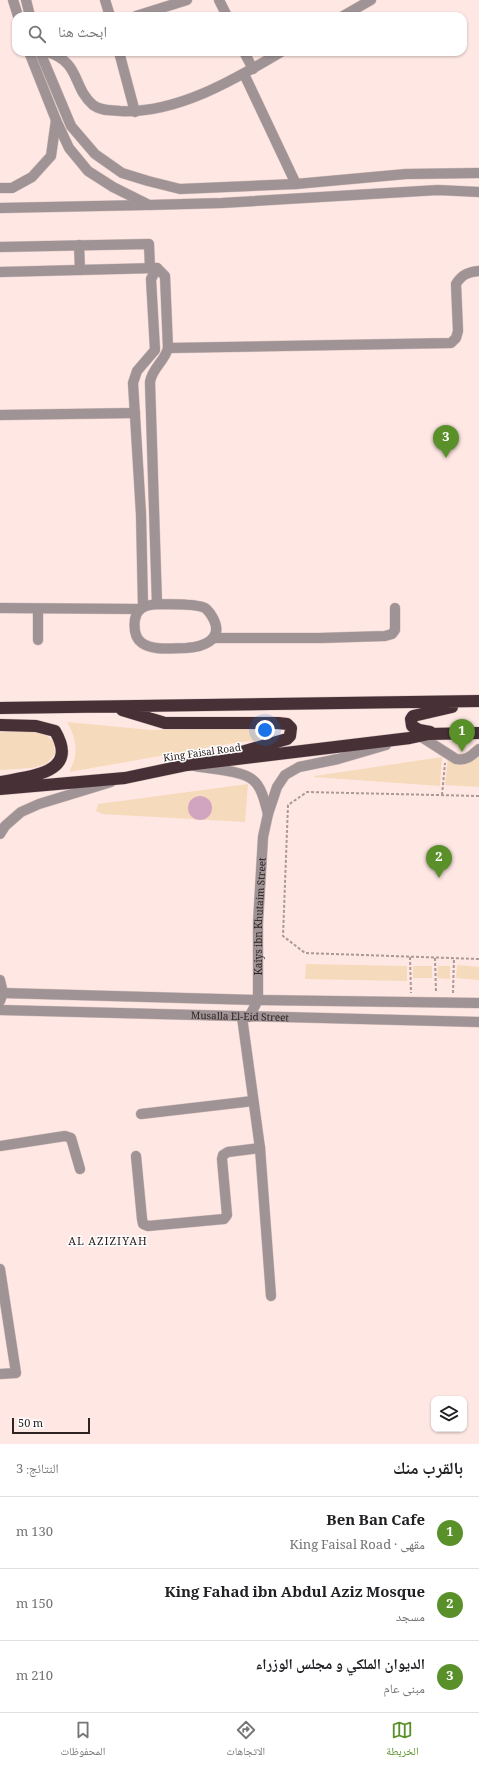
<!DOCTYPE html>
<html lang="ar">
<head>
<meta charset="utf-8">
<style>
  :root { --surface:#fff; --page:#f2f2f2; --text:#202124; --muted:#757577; --line:#e0e0e0; --accent:#5a902a }
  body { margin:0; font-family:Georgia,"Noto Naskh Arabic",serif; background:var(--page); color:var(--text); direction:rtl }
  .controls { position:absolute; right:12px; bottom:12px; display:grid; overflow:hidden; border-radius:8px; box-shadow:0 1px 3px #0004 }
  .controls button { width:36px; height:36px; display:grid; place-items:center; padding:0; border:0; border-bottom:1px solid var(--line); background:var(--surface); color:var(--text); font:20px sans-serif }
  .scale { position:absolute; left:12px; bottom:10px; width:78px; box-sizing:border-box; padding-left:4px; border:2px solid #2e2322; border-top:0; font-size:11px; line-height:14px; white-space:nowrap; color:#2e2322; -webkit-text-stroke:3px #fff; paint-order:stroke }
  .you { position:absolute; left:265px; top:730px; width:14px; height:14px; margin:-10px; border:3px solid #fff; border-radius:50%; background:#1a73e8; box-shadow:0 0 0 6px #1a73e833 }
  .badge { display:grid; place-items:center; width:26px; height:26px; border-radius:50%; background:var(--accent); color:#fff; font-size:13px; font-weight:700 }
  .pin { position:absolute; translate:-50% -33px; filter:drop-shadow(0 1px 2px #0008) }
  .pin::after { content:''; position:absolute; top:21px; width:14px; height:12px; background:inherit; clip-path:polygon(0 0,100% 0,50% 100%) }
  .list { margin:0; padding:0; list-style:none }
  h2 { display:flex; justify-content:space-between; align-items:center; height:52px; margin:0; padding:0 16px; font-size:17px }
  h2 small { font-size:13px; font-weight:400; color:var(--muted) }
  .list li { display:grid; grid-template-columns:26px 1fr auto; gap:12px; align-items:center; box-sizing:border-box; height:72px; padding:0 16px; border-top:1px solid var(--line) }
  .list b { display:block; font-size:15px; white-space:nowrap }
  .list p { margin:0; font-size:13px; white-space:nowrap; color:var(--muted) }
  .list em { font-size:13px; font-style:normal; color:var(--muted) }
  .icon { flex:none; width:22px; height:22px; fill:none; stroke:currentColor; stroke-width:2; stroke-linecap:round; stroke-linejoin:round }
  .map { position:relative; flex:none; width:479px; height:1444px; overflow:hidden; direction:ltr }
  .search { position:absolute; background:var(--surface); box-shadow:0 1px 3px #0004; left:12px; right:12px; top:12px; height:44px; display:flex; align-items:center; gap:10px; box-sizing:border-box; padding:0 14px; border-radius:12px; color:var(--muted); font-size:15px }
  .sheet { height:268px; background:var(--surface) }
  nav { display:flex; justify-content:space-around; align-items:center; box-sizing:border-box; height:56px; border-top:1px solid var(--line); background:var(--surface); font-size:11px; color:var(--muted) }
  nav a { display:grid; justify-items:center; gap:2px }
  nav .on { color:var(--accent) }
  .map>svg:first-child { display:block }
  .green { fill:#f6dabc; fill-rule:evenodd }
  .water { fill:#d1a5c0 }
  .lines { fill:none; stroke-linecap:round; stroke-linejoin:round }
  .minor-casing { stroke:#d9c4c1; stroke-width:11 }
  .highway-casing { stroke:#d9c4c1; stroke-width:13 }
  .path { stroke:#ab9996; stroke-width:2; stroke-dasharray:3 2; stroke-linecap:butt }
  .minor { stroke:#9f9395; stroke-width:10 }
  .highway { stroke:#473136; stroke-width:12 }
  .labels { text-anchor:middle; stroke-width:3; stroke-linejoin:round; paint-order:stroke }
  .street-label { font-size:10px; fill:#2e2322; stroke:#fff }
  .neighbourhood-label { font-size:11px; letter-spacing:1px; fill:#2e2322; stroke:#fff }
</style>
</head>
<body>
<div class="map">
<svg width="479" height="1444" viewBox="0 0 479 1444">
  <rect width="100%" height="100%" fill="#ffe7e4"/>
  <path class="green" d="M67,722L151,730L232,728L270,729L275,732V737L270,740L240,742L69,772C79,755 77,739 67,722Z
    M0,732H42L54,742L55,754L46,764L32,768L0,770Z
    M479,753V787L445,785L448,758Z
    M442,757L440,786L314,777L315,776Z
    M248,784L245,822L102,814L96,811L98,804ZM188,805L211,812C204,824 188,820 188,805Z
    M306,964L407,966V981L305,979Z
    M457,965L479,967V980L456,978Z
    M413,966H432V978H413Z
    M438,966H450V979L437,978Z"/>
  <path class="water" d="M188 808a12 12 0 1 1 24 0a12 12 0 1 1-24 0Z"/>
  <g class="lines">
    <g class="minor-casing">
      <g id="minor">
        <path d="M13,0L18,16"/>
        <path d="M26,0L30,16"/>
        <path d="M105,0L110,16"/>
        <path d="M219,0L227,16"/>
        <path d="M136,16L187,0"/>
        <path d="M343,16L371,0"/>
        <path d="M29,52L56,120L69,148L88,171L113,187L149,205L222,203L438,190L479,192"/>
        <path d="M40,52L71,126L95,154L122,173L148,181L180,189L296,184L406,174L479,173"/>
        <path d="M47,52C81,62 72,87 93,105C101,111 110,110 120,111C176,114 234,80 281,52"/>
        <path d="M119,52L135,112"/>
        <path d="M244,52L253,69"/>
        <path d="M244,74L296,184"/>
        <path d="M0,188H12L32,177L51,156L56,120"/>
        <path d="M0,208L146,205"/>
        <path d="M79,245L80,270"/>
        <path d="M0,247L149,244L150,268"/>
        <path d="M0,272L157,268L165,276L168,348C165,361 152,368 150,382L157,604"/>
        <path d="M168,348L451,343L456,338L458,331L456,284C462,274 469,272 479,271"/>
        <path d="M0,415L135,413"/>
        <path d="M157,604C170,605 194,603 205,608C209,611 212,616 214,620C223,640 203,647 186,648C173,648 153,651 142,643C132,636 132,614 142,608C146,605 152,605 157,604Z"/>
        <path d="M143,607L141,514L133,383L137,371L155,350L151,279L157,268"/>
        <path d="M0,608L140,609"/>
        <path d="M38,609V640"/>
        <path d="M215,638H320L385,636L392,634L395,630V608"/>
        <path d="M420,736L456,759C467,761 472,755 479,749"/>
        <path d="M195,766C209,769 242,770 253,780C262,787 265,803 268,814"/>
        <path d="M0,834L5,826L21,812L39,804L111,782"/>
        <path d="M0,980L3,993L0,1001"/>
        <path d="M3,993L258,1000L479,1003"/>
        <path id="s1" d="M0,1010L479,1022"/>
        <path d="M242,1017L260,1148L271,1296"/>
        <path id="s2" d="M249,1017L258,1000V923L263,837L268,814L277,787L285,775L299,767L338,759L386,745"/>
        <path d="M141,1114L253,1101"/>
        <path d="M0,1146L65,1136L71,1138L80,1169"/>
        <path d="M136,1156L142,1219L143,1224L148,1226L224,1219L227,1215L222,1159L223,1155L228,1152L260,1148"/>
        <path d="M0,1269L16,1373L0,1374"/>
      </g>
    </g>
    <g class="highway-casing">
      <path id="highway" d="M0,708L479,701
        M122,710L165,723H278L287,724L291,728L290,736L287,739L238,753
        M0,725L36,726L55,731C80,774 30,776 1,782
        M430,732L419,730L412,726L411,719L413,716L452,707
        M0,789L125,778L187,765L410,738L429,734L479,733"/>
    </g>
    <path class="path" d="M442,795L445,763
      M479,796L307,792L288,805L283,936L305,953L479,959
      M410,957L411,993
      M435,958L436,992
      M453,993L454,958"/>
    <use href="#minor" class="minor"/>
    <use href="#highway" class="highway"/>
  </g>
  <g class="labels">
    <g class="street-label">
      <text transform="translate(202 752) rotate(-8)" y="4">King Faisal Road</text>
      <text dy="4" stroke="none"><textPath href="#s2" startOffset="103">Kaiys ibn Khutaim Street</textPath></text>
      <text dy="4" stroke="none"><textPath href="#s1" startOffset="240">Musalla El-Eid Street</textPath></text>
    </g>
    <g class="neighbourhood-label">
      <text x="108" y="1245">AL AZIZIYAH</text>
    </g>
  </g>
</svg>
<div class="controls">
<button><svg class="icon" aria-label="layers" viewBox="0 0 24 24"><path d="M12 4l9 5-9 5-9-5zM3 14l9 5 9-5"/></svg></button>
</div>
<div class="scale">50 m</div>
<div class="you"></div>
<div class="pin badge" style="left:462px;top:752px">1</div>
<div class="pin badge" style="left:439px;top:878px">2</div>
<div class="pin badge" style="left:446px;top:458px">3</div>
<div class="search"><svg class="icon" aria-label="search" viewBox="0 0 24 24"><circle cx="10" cy="10" r="6"/><path d="M15 15l6 6"/></svg>ابحث هنا</div>
</div>
<section class="sheet">
<h2>بالقرب منك<small>النتائج: 3</small></h2>
<ul class="list">
<li><span class="badge">1</span><div><b>Ben Ban Cafe</b><p>مقهى · King Faisal Road</p></div><em>130 m</em></li>
<li><span class="badge">2</span><div><b>King Fahad ibn Abdul Aziz Mosque</b><p>مسجد</p></div><em>150 m</em></li>
<li><span class="badge">3</span><div><b>الديوان الملكي و مجلس الوزراء</b><p>مبنى عام</p></div><em>210 m</em></li>
</ul>
</section>
<nav>
<a class="on"><svg class="icon" aria-label="map" viewBox="0 0 24 24"><path d="M3 6l6-2 6 2 6-2v14l-6 2-6-2-6 2zM9 4v14M15 6v14"/></svg>الخريطة</a>
<a><svg class="icon" aria-label="directions" viewBox="0 0 24 24"><path d="M12 3l9 9-9 9-9-9zM9 14v-3h6M13 9l2 2-2 2"/></svg>الاتجاهات</a>
<a><svg class="icon" aria-label="saved" viewBox="0 0 24 24"><path d="M7 4h10v16l-5-4-5 4z"/></svg>المحفوظات</a>
</nav>
</body>
</html>
